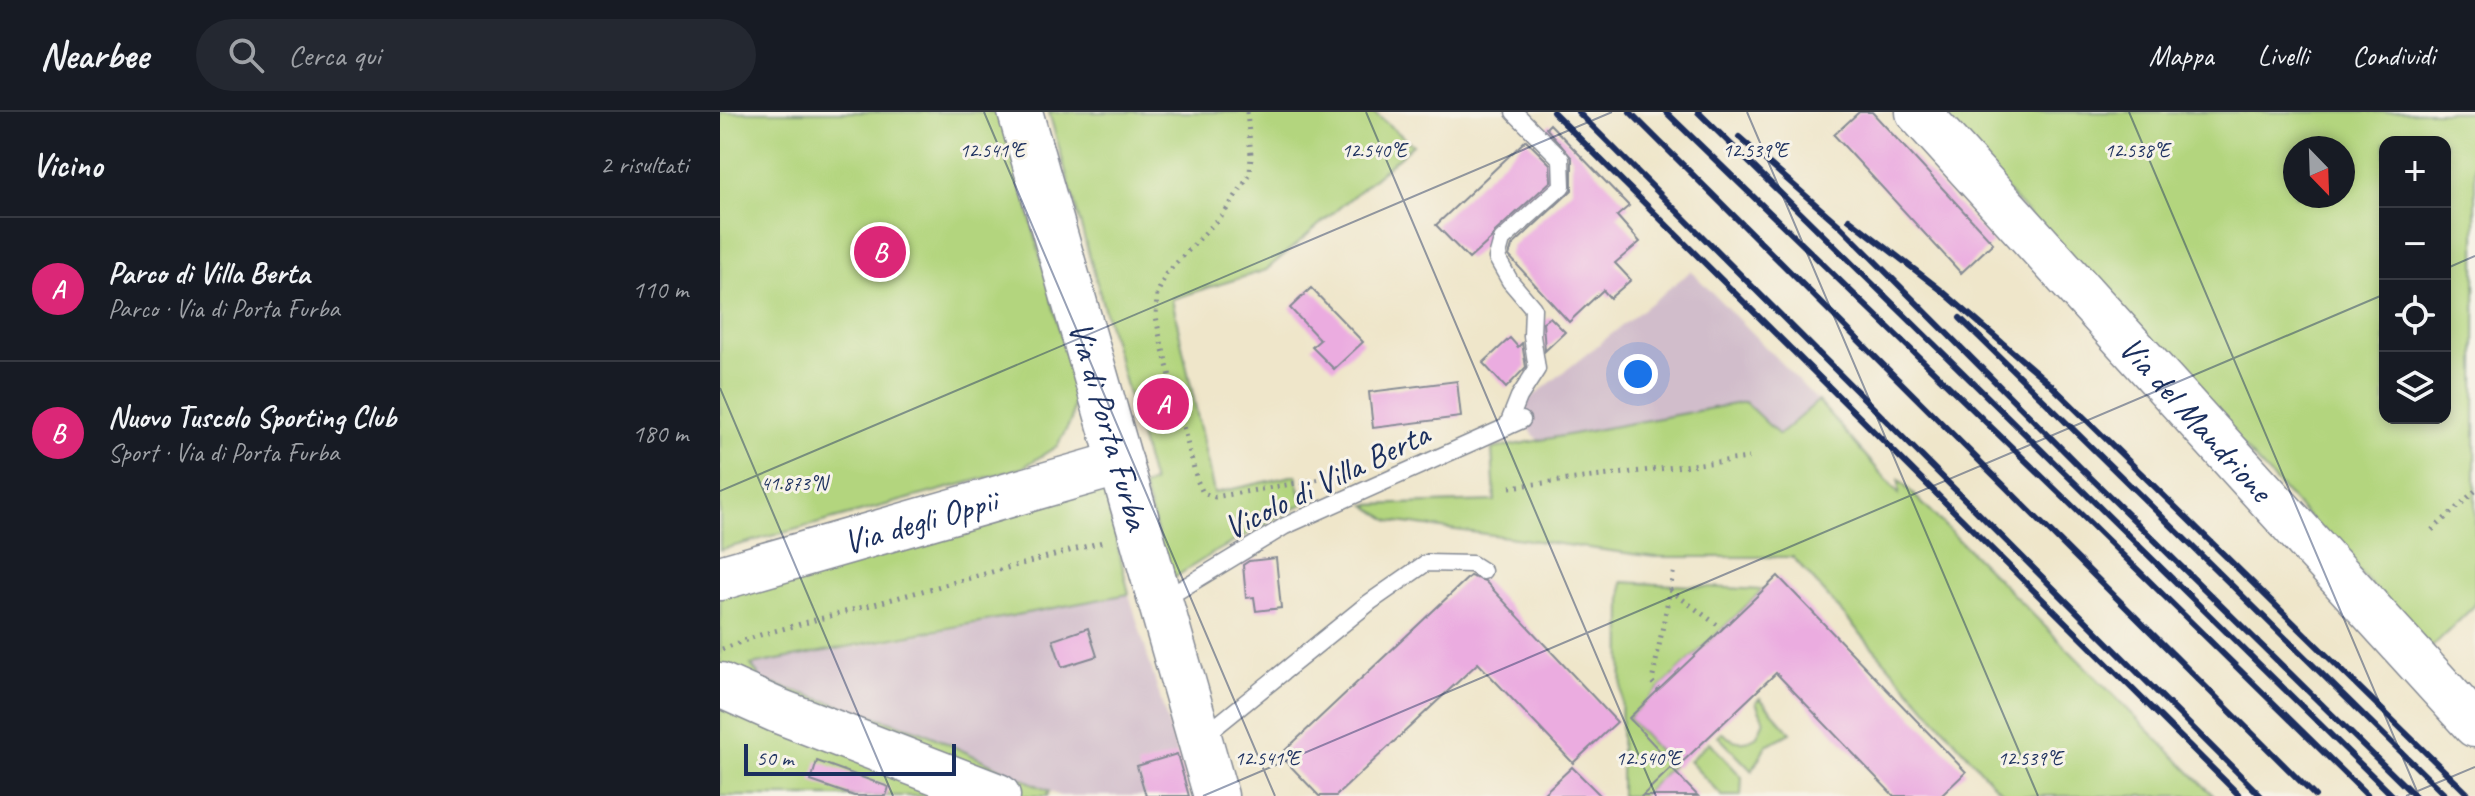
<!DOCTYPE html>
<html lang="it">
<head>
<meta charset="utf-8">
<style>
  :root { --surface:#171b24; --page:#242831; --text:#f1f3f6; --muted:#9ea1a6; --line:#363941; --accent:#db2777 }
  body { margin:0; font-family:Caveat,sans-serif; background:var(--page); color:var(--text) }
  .controls { position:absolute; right:24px; top:24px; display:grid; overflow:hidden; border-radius:16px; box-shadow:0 4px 12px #0003 }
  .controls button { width:72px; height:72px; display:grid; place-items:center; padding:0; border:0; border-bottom:2px solid var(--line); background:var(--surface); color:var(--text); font:40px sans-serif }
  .compass { position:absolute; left:1563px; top:24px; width:72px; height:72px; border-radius:50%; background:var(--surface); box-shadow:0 4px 12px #0003; rotate:157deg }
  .scale { position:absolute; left:24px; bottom:20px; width:212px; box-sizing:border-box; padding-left:8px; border:4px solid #1b2f5e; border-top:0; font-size:22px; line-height:28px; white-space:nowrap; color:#1b2f5e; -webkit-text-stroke:6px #f7f3e8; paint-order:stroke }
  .you { position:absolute; left:918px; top:262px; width:28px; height:28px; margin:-20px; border:6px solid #fff; border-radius:50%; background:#1a73e8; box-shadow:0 0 0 12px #1a73e833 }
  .badge { display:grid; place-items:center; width:52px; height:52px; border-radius:50%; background:var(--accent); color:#fff; font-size:26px; font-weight:700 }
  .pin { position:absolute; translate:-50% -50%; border:4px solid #fff; box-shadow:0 2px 8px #0006 }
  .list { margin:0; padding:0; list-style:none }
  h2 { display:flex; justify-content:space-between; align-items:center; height:104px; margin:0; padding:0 32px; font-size:34px }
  h2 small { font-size:26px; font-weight:400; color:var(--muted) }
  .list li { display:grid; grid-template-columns:52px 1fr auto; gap:24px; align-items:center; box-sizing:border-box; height:144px; padding:0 32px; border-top:2px solid var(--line) }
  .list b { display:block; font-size:30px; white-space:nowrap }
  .list p { margin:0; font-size:26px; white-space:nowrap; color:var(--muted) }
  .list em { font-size:26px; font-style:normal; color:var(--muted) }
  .icon { flex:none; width:44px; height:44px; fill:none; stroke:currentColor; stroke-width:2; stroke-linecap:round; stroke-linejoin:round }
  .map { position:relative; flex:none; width:1755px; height:684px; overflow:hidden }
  header { display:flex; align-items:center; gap:48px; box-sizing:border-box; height:112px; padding:0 40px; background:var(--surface); border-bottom:2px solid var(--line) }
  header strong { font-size:38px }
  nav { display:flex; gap:44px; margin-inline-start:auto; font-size:28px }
  .search { width:560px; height:72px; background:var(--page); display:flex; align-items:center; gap:20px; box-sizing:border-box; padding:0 28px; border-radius:44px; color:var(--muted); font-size:30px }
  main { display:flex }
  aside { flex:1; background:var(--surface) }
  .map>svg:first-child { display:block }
  .industrial { fill:#d1bdcb }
  .green { fill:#b3d57e; stroke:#67826e; stroke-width:2; fill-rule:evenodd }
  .building { fill:#ebace0 }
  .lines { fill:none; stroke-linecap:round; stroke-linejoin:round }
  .lane-casing { stroke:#858a94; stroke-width:19 }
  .secondary-casing { stroke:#858a94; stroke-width:47 }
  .path { stroke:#858a94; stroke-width:5; stroke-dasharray:2 6; stroke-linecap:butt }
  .lane { stroke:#fff; stroke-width:16 }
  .secondary { stroke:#fff; stroke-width:44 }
  .rail { stroke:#1b2f5e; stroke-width:6 }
  .ticks { fill:none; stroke:#1b2f5e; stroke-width:2; stroke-opacity:0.45 }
  .labels { text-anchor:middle; stroke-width:6; stroke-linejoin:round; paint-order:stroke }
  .street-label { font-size:34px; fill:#1b2f5e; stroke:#f7f3e8 }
  .ticks-label { font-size:20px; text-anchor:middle; fill:#1b2f5e; stroke:#f7f3e8; stroke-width:6; stroke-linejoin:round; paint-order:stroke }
</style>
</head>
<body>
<header>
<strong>Nearbee</strong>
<div class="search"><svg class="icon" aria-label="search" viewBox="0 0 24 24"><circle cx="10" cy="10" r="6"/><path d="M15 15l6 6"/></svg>Cerca qui</div>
<nav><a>Mappa</a><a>Livelli</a><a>Condividi</a></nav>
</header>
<main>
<aside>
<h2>Vicino<small>2 risultati</small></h2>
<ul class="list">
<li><span class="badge">A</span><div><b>Parco di Villa Berta</b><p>Parco · Via di Porta Furba</p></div><em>110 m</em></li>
<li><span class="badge">B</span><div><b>Nuovo Tuscolo Sporting Club</b><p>Sport · Via di Porta Furba</p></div><em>180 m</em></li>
</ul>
</aside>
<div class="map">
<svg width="1755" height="684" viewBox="0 0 1755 684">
  <rect width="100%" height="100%" fill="#f7f3e8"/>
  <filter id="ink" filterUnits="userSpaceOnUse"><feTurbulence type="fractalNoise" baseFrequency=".0125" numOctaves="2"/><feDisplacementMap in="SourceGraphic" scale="16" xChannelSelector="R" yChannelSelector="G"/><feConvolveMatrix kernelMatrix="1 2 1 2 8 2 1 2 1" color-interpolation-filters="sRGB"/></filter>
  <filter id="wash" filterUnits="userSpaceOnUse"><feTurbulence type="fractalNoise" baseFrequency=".006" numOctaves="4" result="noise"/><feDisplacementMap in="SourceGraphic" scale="32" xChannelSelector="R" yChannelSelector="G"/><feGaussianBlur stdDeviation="1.8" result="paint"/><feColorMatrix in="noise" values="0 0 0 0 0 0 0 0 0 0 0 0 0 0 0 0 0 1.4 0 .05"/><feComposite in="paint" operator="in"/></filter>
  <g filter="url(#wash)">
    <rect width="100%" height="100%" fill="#efe6ca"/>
    <path class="industrial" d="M971,159L1098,289L1059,323L1025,290L818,328L802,308L801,294Z
      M409,482L457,642L417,654L426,684H340L203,620L42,569L31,552L144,534Z"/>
    <path class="green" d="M0,0H283L355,278L351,309L337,334L302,356L0,438Z
      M329,0H653L693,33L546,158L452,187L494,381L576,363L583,392L495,440L452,467L423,375L433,371Z
      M1214,0H1755V493L1710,537ZM1665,30H1725V306H1665ZM1575,36H1623V84H1575Z
      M1098,289L1179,382V368L1494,684H1288L1274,673L1073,445H935L670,409L646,393L775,389L772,337L1025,290L1059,323Z
      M384,375L409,482L31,553L43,569L203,620L329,679L327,684H0V479Z
      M902,470L1043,478L909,606L952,654L922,684H901Z
      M1040,586L1071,621L1046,633L1032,659L998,624L1001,620C1013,630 1023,633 1037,624L1044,609L1036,590Z
      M989,630L1022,665L1021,684H1002L969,649Z"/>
    <g id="blocks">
      <path class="building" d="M1139,0H1152L1273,131L1241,161L1114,23Z
        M830,12L909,94L897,104L920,130L895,151L911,168L890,186L883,178L849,210L789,144L792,134L852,78V46L826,16Z
        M806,28L830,52L831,69L775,120L771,127L749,147L716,113Z
        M591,176L643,230L614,257L592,235L600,228L570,196Z
        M830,205L845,220L825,239L823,210Z
        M790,226L798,235L802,231L806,255L786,276L763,251Z
        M737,269L741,305L653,316L649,280Z
        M556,446L561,496L536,499L534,485L526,486L523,453L529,449Z
        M750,464L765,469L897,610L853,651L758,551L616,684H599L560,643Z
        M1058,464L1246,660L1221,684H1174L1056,561L956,656L909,606Z
        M368,516L377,544L342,555L333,528Z
        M457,642L469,684H426L417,654Z
        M97,649L169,675L166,684H134L91,669Z
        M852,655L881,684H821Z
        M951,656L978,684H922Z"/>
    </g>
  </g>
  <g filter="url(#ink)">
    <use href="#blocks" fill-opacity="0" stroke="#858a94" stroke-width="2"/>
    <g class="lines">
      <g class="lane-casing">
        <path id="lane" d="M787,315L799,285L817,257L812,224L813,196L790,169L777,146L782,128L842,74L841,47L794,0
          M443,488L565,414L802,308
          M484,624L650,490L706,451L752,452L763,459"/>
      </g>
      <g class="secondary-casing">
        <g id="secondary">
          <path id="s1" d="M300,0L496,684"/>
          <path id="s2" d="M1198,0L1755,613"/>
          <path id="s3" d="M0,466L401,351"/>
          <path d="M0,573L56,598L278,684"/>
        </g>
      </g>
      <path class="path" d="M527,0L531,43L530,63L504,101L446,162L437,182L436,204L440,226L477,368L483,381L495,385L613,365
        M790,375L1029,346
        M1712,418L1755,379
        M950,478L1003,517
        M2,537L40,523L386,429
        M939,578L932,570L954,457"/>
      <use href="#lane" class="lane"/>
      <use href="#secondary" class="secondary"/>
      <path class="rail" d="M833,0L1520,684
        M858,0L1541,684
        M910,0L1595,684
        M946,0L1371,412L1648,684
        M978,0L1673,684
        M1019,25L1119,113L1363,358L1695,684
        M1129,107L1221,178L1330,272L1750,684
        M1240,206L1726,684"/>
    </g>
  </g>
  <path class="ticks" d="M264,0L555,684M646,0L936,684M1027,0L1318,684M1409,0L1699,684M1725,157L1755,144M0,276L173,684M0,379L892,0M483,684L1665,182M1686,684L1755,655"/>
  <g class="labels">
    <g class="street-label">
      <text dy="12" stroke="none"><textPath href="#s2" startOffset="414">Via del Mandrione</textPath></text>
      <text dy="12" stroke="none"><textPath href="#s1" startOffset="326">Via di Porta Furba</textPath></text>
      <text transform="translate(606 368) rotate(-26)" y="12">Vicolo di Villa Berta</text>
      <text dy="12" stroke="none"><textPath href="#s3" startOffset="208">Via degli Oppii</textPath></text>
    </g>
  </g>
  <g class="ticks-label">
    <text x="272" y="45">12.541°E</text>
    <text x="654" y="45">12.540°E</text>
    <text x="1035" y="45">12.539°E</text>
    <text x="1417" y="45">12.538°E</text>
    <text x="74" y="378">41.873°N</text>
    <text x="547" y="653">12.541°E</text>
    <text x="928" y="653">12.540°E</text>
    <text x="1310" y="653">12.539°E</text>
  </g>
</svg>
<div class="controls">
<button>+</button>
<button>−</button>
<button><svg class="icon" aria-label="locate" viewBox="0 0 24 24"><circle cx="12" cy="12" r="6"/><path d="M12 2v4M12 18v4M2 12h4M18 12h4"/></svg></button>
<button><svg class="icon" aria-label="layers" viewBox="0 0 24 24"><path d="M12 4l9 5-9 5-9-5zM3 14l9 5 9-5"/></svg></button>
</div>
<svg class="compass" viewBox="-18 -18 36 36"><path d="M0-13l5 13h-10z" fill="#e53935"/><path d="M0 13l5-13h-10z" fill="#9ea1a6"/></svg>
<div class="scale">50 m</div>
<div class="you"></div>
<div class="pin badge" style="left:443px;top:292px">A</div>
<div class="pin badge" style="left:160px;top:140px">B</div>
</div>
</main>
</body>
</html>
